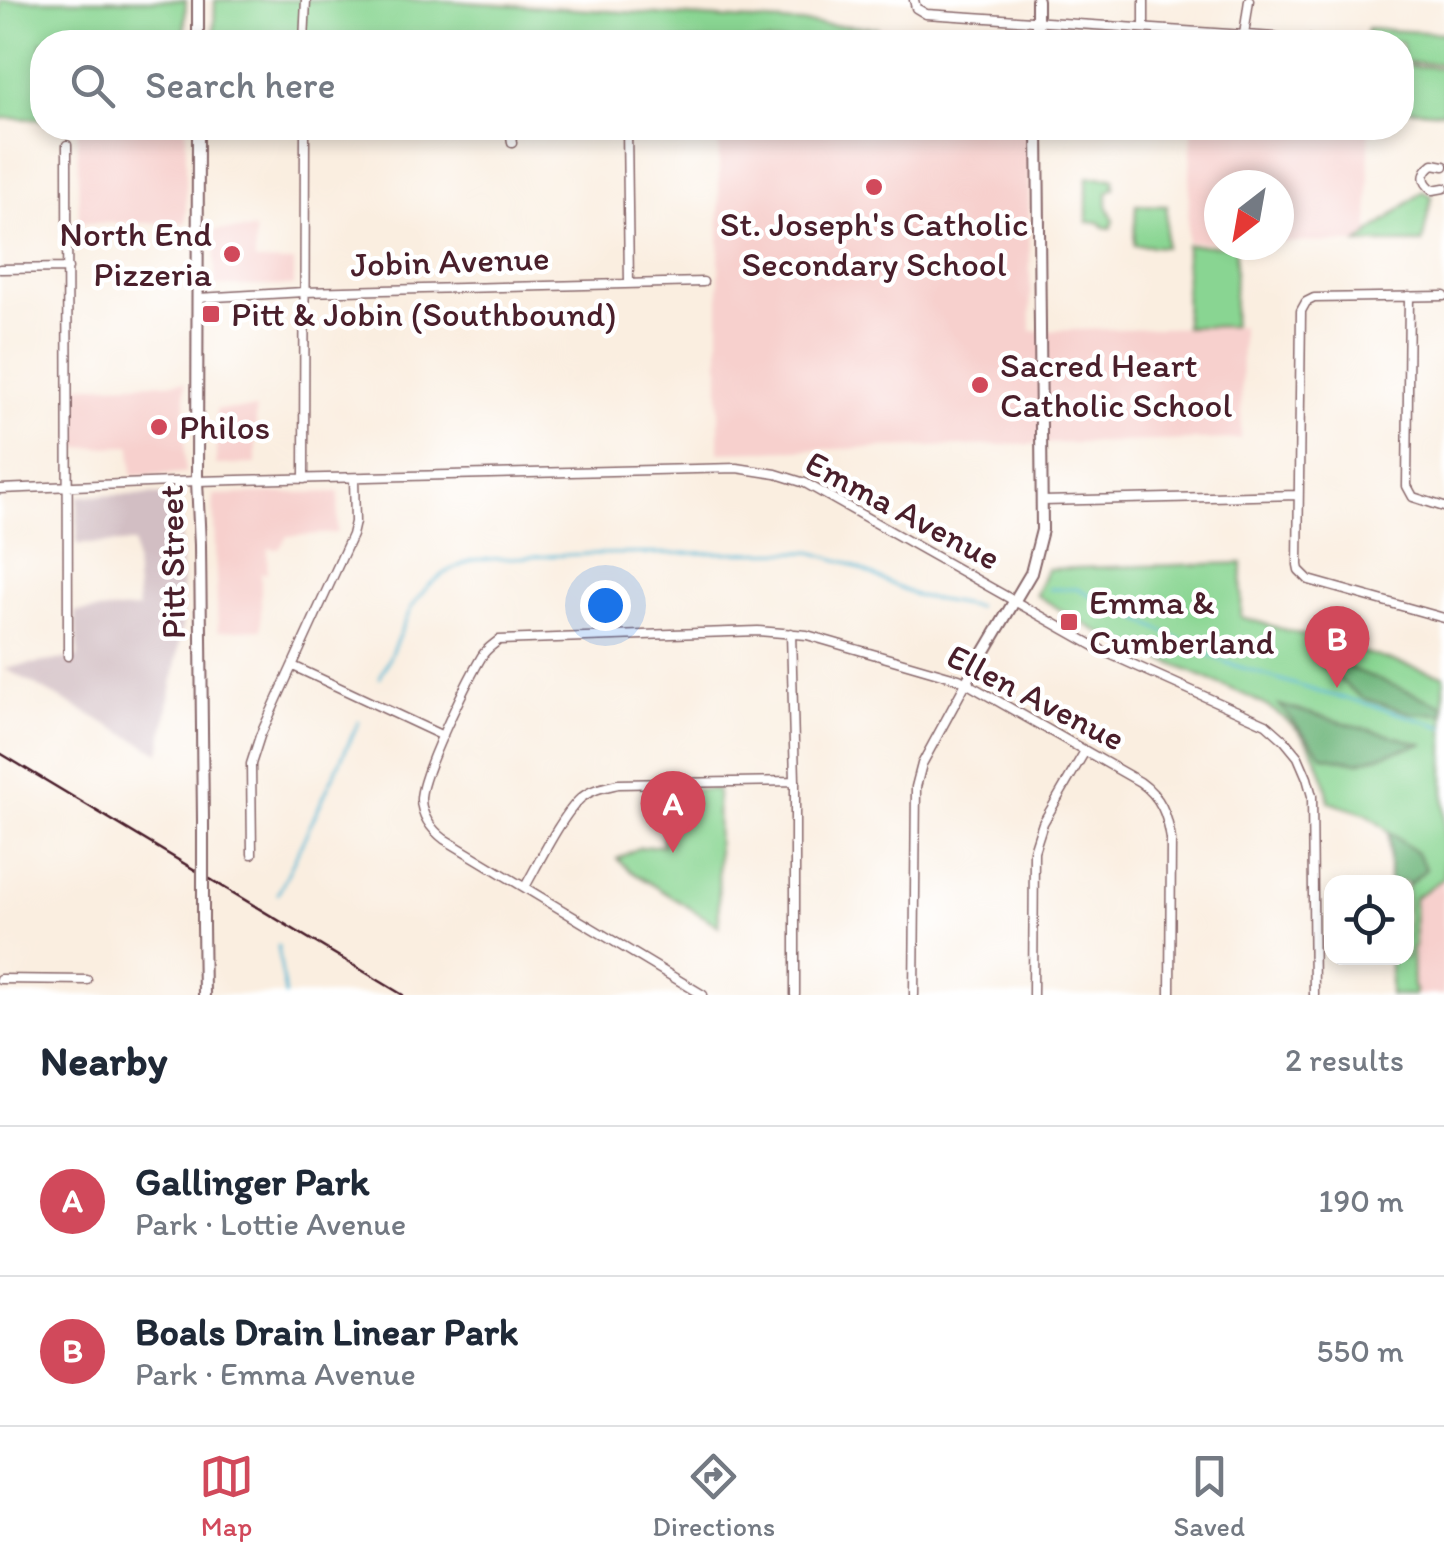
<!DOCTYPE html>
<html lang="en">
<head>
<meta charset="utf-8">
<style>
  :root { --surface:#fff; --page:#f2f2f3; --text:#1f2937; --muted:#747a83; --line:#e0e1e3; --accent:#d1495b }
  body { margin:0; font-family:Itim,sans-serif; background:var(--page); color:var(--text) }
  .controls { position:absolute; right:30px; bottom:30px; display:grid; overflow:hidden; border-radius:20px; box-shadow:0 5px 15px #0003 }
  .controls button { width:90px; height:90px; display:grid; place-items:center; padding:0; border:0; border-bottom:2px solid var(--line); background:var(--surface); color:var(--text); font:50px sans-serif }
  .compass { position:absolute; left:1204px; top:170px; width:90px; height:90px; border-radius:50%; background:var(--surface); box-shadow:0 5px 15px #0003; rotate:211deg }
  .you { position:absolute; left:605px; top:605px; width:35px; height:35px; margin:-25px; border:8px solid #fff; border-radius:50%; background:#1a73e8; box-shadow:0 0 0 15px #1a73e833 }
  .badge { display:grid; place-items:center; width:65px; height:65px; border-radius:50%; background:var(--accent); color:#fff; font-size:32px; font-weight:700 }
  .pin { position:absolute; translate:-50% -82px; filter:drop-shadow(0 2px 5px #0008) }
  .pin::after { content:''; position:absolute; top:52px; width:35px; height:30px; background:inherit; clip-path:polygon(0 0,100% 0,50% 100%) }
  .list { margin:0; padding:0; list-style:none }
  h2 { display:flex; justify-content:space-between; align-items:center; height:130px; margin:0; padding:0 40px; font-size:42px }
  h2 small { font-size:32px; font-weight:400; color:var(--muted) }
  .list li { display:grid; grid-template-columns:65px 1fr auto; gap:30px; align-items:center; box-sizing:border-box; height:150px; padding:0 40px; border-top:2px solid var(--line) }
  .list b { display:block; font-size:38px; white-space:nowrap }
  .list p { margin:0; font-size:32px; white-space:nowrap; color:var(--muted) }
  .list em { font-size:32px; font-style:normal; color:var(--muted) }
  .icon { flex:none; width:55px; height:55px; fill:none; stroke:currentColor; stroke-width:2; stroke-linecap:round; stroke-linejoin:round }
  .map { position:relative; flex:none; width:1444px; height:995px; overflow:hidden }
  .search { position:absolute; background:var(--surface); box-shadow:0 5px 15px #0003; left:30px; right:30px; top:30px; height:110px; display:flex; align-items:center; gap:25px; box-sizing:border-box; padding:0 35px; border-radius:40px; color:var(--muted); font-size:38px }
  .sheet { height:430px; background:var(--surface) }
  nav { display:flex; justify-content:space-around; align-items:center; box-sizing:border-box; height:140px; border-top:2px solid var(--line); background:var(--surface); font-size:28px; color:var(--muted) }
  nav a { display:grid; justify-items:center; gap:5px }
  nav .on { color:var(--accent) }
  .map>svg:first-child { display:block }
  .built { fill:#f7d0cd }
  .industrial { fill:#d2bec3 }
  .green { fill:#89d592; stroke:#6a7a5e; stroke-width:2.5 }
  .forest { fill:#6eb67c; stroke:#5c6a54; stroke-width:2.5 }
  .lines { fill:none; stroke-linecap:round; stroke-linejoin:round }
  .stream { stroke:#56b7d4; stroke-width:2.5 }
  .minor-casing { stroke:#88676a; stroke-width:11 }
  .tertiary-casing { stroke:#88676a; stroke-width:14 }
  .minor { stroke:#fff; stroke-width:8 }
  .tertiary { stroke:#fff; stroke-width:10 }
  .rail { stroke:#4a1f2b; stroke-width:2.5 }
  .tertiary-bridge-casing { stroke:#88676a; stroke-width:14; stroke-linecap:butt }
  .tertiary-bridge { stroke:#fff; stroke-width:10 }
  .poi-dot { fill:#d1495b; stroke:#fff; stroke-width:4 }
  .labels { text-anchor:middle; stroke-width:9; stroke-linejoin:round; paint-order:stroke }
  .poi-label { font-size:35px; fill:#4a1f2b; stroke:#fff; text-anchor:start }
  .street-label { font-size:35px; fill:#4a1f2b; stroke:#fff }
</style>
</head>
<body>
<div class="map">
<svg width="1444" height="995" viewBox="0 0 1444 995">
  <rect width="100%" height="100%" fill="#fff"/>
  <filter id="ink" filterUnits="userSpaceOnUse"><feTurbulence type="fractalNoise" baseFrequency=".01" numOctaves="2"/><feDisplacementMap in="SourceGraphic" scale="20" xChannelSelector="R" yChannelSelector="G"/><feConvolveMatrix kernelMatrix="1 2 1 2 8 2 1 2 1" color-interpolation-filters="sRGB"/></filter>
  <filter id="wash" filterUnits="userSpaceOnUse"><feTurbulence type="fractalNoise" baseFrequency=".0048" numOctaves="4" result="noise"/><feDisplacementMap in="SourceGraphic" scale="40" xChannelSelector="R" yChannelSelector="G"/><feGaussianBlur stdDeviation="2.25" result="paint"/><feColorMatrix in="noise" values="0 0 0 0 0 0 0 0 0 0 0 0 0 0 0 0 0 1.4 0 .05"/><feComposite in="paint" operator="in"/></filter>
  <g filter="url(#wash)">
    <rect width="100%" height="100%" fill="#faeee0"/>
    <path class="built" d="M878,28L1009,33L1008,42H877Z
      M77,128H186V223H79Z
      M719,128H1028L1031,331L1242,326L1241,439L719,452Z
      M1192,128H1369V234L1358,243L1279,242V185H1219V242H1187Z
      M215,230H255V261L294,262V286H215Z
      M185,382V473L132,476L131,446L76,448L75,386Z
      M216,409H256V464L216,465Z
      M339,492L337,533L287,536L279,549L268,548L267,574L261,572V629L218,631L213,495Z
      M1388,831L1444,836V995H1391L1406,958V882H1389Z"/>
    <path class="industrial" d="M180,494L182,627L160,753L4,668L78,657L75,612L138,609L134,543L77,544L78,496Z"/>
    <path class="green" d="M0,0H186L184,42H42V121L40,119L0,118Z
      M215,0H433L878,28L876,42H351L214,34Z
      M1367,29L1444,33V64L1402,62V42H1372L1366,37Z
      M1402,65L1444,68V112L1402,109Z
      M1089,177L1114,178V188L1107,192V205L1114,221L1111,228L1104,227L1099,222H1087V179Z
      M1423,191L1432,196L1422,243H1358Z
      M1136,205L1167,206L1165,247L1134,245Z
      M1186,245L1236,246L1233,326L1185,327Z
      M1242,563L1241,617L1444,676V878L1414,898L1415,947L1412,948L1413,988L1415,989V995H1390V958H1406L1407,886L1426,869L1388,831L1367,814L1329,802C1317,724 1274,707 1208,679C1177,666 1147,653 1116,640C1088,628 1062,610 1036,595L1047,569Z
      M717,789L719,926L632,872L617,859L638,848L663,845L661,791Z"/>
    <path class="forest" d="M1323,657L1444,706V714L1411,713L1362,698L1313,659Z
      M1279,705L1422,744L1358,762L1323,756Z
      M1389,832L1417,853L1426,869L1407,886L1406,882H1389Z"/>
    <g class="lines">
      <path class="stream" d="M1049,589H1079L1224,662L1319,692L1360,702L1444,727
        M380,678L412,606L428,586L448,571L473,560L586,554L811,552L845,562L917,596L977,607
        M278,894L359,721
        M278,946L285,995"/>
    </g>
  </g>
  <g filter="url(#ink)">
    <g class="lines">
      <g class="minor-casing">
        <path id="minor" d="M914,0L916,8L926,14L1351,42
          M1144,0V28
          M1244,35L1249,0
          M304,42L306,0
          M510,128L512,143
          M627,128L629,284
          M67,145L68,656
          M1444,166L1433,164C1421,173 1422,182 1433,190L1444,188
          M0,269L68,268
          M1409,296L1407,486L1413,497L1444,507
          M1444,296L1314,298L1306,302L1301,311L1298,565L1299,570L1309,580L1444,618
          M198,298L304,292L703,282
          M304,479L305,128
          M0,489L197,481L737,468L776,474L805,483L1103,651L1266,724L1284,740L1298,757L1307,778L1312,796L1314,995
          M1043,501L1298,495
          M791,633L795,781V995
          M293,666L443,736
          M252,854L251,764L260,736L352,535L355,522L354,478
          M525,887C538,864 562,815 581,798C592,789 605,787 618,784L795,781
          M0,979L87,980
          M703,995L444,839C431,829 422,817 421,800C420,776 468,680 482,656C486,649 493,645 499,640L758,631L807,635L959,679L1140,782C1161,797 1167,814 1171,839L1170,995
          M914,995L916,787L922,764L966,683
          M1033,995L1034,851L1043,823L1085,751"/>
      </g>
      <g class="tertiary-casing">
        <path id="tertiary" d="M1037,0V42
          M198,42V0
          M198,128L197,481L200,545L203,820
          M966,683L1031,573L1042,530L1038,128
          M203,925L204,995"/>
      </g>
      <use href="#minor" class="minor"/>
      <use href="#tertiary" class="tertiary"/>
      <path class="rail" d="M0,753L403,995"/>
      <g class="tertiary-bridge-casing">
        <path id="tertiary-bridge" d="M203,820V925"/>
      </g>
      <use href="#tertiary-bridge" class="tertiary-bridge"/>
    </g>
  </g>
  <g class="poi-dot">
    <circle cx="874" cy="187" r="10"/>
    <circle cx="232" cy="254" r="10"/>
    <rect x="201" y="304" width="20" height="20" rx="5"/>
    <circle cx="980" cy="385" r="10"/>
    <circle cx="159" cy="427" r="10"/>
    <rect x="1059" y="612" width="20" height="20" rx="5"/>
  </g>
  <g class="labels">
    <g class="poi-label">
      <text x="874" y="236" text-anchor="middle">St. Joseph's Catholic<tspan x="874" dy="40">Secondary School</tspan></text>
      <text x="212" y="246" text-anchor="end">North End<tspan x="212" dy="40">Pizzeria</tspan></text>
      <text x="231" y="326">Pitt &amp; Jobin (Southbound)</text>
      <text x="1000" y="377">Sacred Heart<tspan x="1000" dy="40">Catholic School</tspan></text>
      <text x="179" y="439">Philos</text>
      <text x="1089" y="614">Emma &amp;<tspan x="1089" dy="40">Cumberland</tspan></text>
    </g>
    <g class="street-label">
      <text transform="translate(450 261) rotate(-2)" y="12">Jobin Avenue</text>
      <text transform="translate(903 510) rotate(28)" y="12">Emma Avenue</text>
      <text transform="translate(172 562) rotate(-91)" y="12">Pitt Street</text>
      <text transform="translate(1036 697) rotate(27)" y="12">Ellen Avenue</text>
    </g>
  </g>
</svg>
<div class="controls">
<button><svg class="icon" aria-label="locate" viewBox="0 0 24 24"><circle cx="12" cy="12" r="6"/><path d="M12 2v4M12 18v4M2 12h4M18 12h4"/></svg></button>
</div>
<svg class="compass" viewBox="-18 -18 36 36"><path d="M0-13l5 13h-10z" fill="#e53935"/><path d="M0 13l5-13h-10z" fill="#747a83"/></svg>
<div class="you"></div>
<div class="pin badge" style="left:673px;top:853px">A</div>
<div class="pin badge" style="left:1337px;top:688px">B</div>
<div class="search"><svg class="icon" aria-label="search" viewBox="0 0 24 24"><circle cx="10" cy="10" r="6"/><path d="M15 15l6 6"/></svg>Search here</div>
</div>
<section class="sheet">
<h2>Nearby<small>2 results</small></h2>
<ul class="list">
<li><span class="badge">A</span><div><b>Gallinger Park</b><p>Park · Lottie Avenue</p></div><em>190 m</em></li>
<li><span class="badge">B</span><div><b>Boals Drain Linear Park</b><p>Park · Emma Avenue</p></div><em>550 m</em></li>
</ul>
</section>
<nav>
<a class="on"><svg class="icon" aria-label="map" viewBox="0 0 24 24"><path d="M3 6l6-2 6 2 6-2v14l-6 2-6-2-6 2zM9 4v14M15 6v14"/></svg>Map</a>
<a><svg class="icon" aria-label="directions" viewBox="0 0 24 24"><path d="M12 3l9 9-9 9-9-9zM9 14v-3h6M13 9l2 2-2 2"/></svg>Directions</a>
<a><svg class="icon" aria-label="saved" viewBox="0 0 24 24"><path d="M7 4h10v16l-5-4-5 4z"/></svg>Saved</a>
</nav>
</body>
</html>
